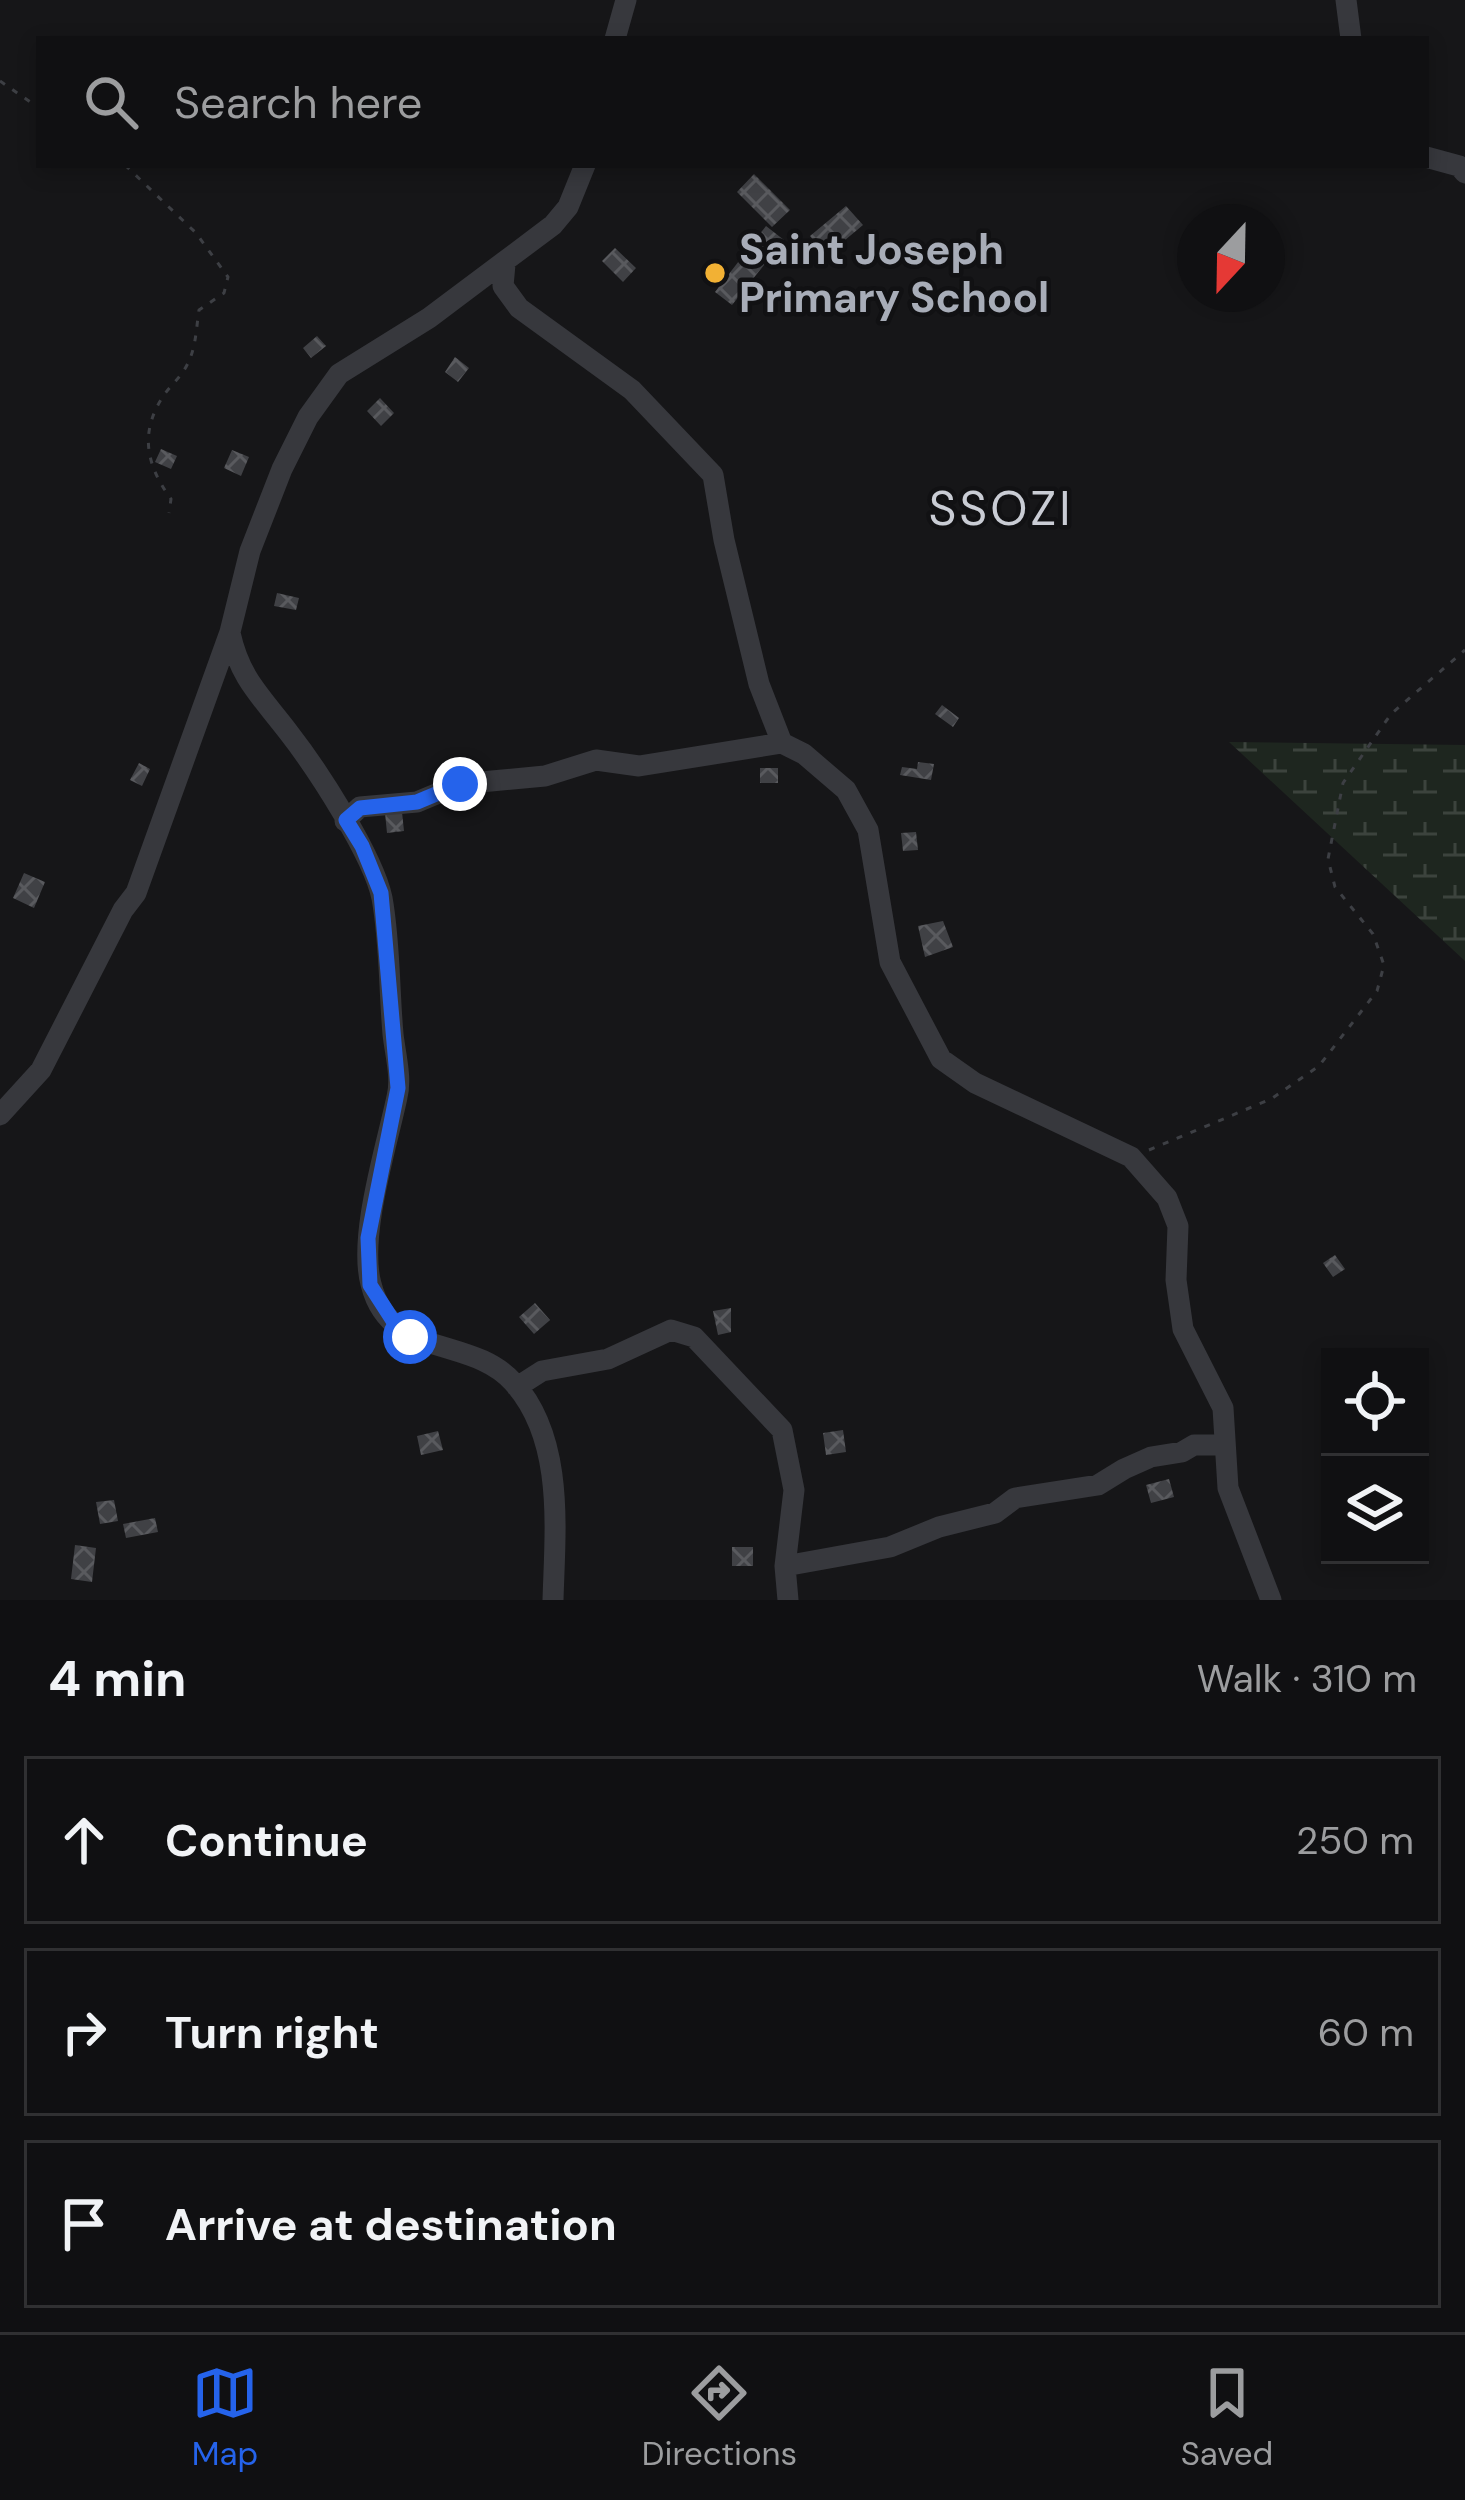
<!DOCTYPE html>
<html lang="en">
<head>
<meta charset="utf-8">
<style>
  :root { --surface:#101012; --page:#19191b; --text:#f1f3f6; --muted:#9c9d9f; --line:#303032; --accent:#2563eb }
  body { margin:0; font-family:"DM Sans",sans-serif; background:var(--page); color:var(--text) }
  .controls { position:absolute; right:36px; bottom:36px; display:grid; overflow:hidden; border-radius:0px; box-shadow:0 6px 18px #0003 }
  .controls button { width:108px; height:108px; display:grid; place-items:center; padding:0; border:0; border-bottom:3px solid var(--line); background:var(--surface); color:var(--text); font:60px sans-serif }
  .compass { position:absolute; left:1177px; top:204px; width:108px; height:108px; border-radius:50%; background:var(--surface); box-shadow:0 6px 18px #0003; rotate:202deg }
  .stop { position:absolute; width:36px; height:36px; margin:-27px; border:9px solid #2563eb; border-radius:50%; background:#fff }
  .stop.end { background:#2563eb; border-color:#fff; box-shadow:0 3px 12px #0008 }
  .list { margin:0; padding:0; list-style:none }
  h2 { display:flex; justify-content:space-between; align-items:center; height:156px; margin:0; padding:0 48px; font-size:51px }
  h2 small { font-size:39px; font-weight:400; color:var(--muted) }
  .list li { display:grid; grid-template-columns:78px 1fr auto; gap:36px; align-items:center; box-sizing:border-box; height:168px; margin:0 24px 24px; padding:0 24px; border:3px solid var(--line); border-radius:0px }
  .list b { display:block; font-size:45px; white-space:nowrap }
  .list em { font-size:39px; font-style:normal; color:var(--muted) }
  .icon { flex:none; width:66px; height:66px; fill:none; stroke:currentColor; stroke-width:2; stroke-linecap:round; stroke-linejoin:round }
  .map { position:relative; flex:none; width:1465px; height:1600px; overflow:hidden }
  .search { position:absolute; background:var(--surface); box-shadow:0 6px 18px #0003; left:36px; right:36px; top:36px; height:132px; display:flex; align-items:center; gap:30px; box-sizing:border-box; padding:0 42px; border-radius:0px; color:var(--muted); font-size:45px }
  .sheet { height:732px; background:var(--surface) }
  nav { display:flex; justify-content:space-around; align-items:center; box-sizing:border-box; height:168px; border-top:3px solid var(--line); background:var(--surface); font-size:33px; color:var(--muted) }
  nav a { display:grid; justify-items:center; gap:6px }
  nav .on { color:var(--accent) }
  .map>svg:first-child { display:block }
  .wetland { fill:url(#wetland-marsh) }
  .building { fill:url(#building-cross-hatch) }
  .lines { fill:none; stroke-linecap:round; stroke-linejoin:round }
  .path { stroke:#3d3f44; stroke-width:3; stroke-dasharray:6 9; stroke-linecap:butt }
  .minor { stroke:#37383d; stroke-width:21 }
  .route { stroke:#2563eb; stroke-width:15 }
  .poi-dot { fill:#f2b134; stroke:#111113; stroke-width:4.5 }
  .labels { text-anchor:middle; stroke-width:9; stroke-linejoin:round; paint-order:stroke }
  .poi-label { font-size:42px; font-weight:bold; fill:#a8adb8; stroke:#111113; text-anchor:start }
  .quarter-label { font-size:48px; letter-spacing:3px; fill:#c9ccd4; stroke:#111113 }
</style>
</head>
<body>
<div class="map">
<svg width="1465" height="1600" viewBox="0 0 1465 1600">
  <defs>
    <pattern id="wetland-marsh" width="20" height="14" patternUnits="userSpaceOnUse" patternTransform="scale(3)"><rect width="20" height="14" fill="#1e261f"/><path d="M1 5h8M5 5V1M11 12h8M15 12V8" fill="none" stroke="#3c433d"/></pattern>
    <pattern id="building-cross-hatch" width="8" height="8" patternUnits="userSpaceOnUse" patternTransform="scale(3)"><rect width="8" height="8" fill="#404145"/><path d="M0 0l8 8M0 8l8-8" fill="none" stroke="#595a5e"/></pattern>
  </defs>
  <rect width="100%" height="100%" fill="#161618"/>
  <path class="wetland" d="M1229,742L1465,745V961Z"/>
  <path class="building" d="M754,174L790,210L772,227L737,192Z
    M846,206L863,225L826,256L810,236Z
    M766,226L784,240L732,305L715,292Z
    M615,248L636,268L623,282L602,261Z
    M317,336L326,346L311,358L303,348Z
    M455,357L469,368L458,382L445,372Z
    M380,398L394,413L381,426L367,411Z
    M161,449L177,456L171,469L155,462Z
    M232,450L249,457L241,476L224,468Z
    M277,593L299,598L296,610L274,606Z
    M942,705L959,718L953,727L935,714Z
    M918,762L934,764L931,780L900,775L902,767L917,769Z
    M139,763L150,769L142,786L130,780Z
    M760,768H778V783H760Z
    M402,812L404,831L387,833L385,813Z
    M916,832L918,850L903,851L901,833Z
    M24,873L45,882L34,908L13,898Z
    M943,921L953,947L925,957L918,926Z
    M1335,1255L1345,1269L1333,1277L1323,1263Z
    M535,1303L550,1320L534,1334L519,1317Z
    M731,1308V1332L718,1335L713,1311Z
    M843,1430L846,1452L826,1455L823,1433Z
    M438,1431L443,1450L421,1455L417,1436Z
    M1169,1479L1174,1497L1151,1503L1146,1485Z
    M114,1500L118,1521L100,1524L96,1502Z
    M155,1518L158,1532L126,1538L123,1524Z
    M75,1545L96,1548L92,1582L71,1579Z
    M732,1547H753V1566H732Z"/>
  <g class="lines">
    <path class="path" d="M0,81L39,108
      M125,165L196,233L228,277L224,293L199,310C196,330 196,348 187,365C181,377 171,385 164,395C139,432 146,465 171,499L169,513
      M1149,1150L1271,1099L1319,1066L1377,991L1384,965L1373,934L1335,887L1328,859L1343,783L1391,714L1465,650"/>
    <path class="minor" d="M1346,0L1351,39
      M615,39L626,0
      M1426,157L1459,166L1465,173
      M505,264L503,286L519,308L632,390L713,475L724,540L759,684L782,743L804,754L846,790L868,830L890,962L941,1059L975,1083L1131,1157L1167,1198L1178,1226L1176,1280L1183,1329L1223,1408L1228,1488L1271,1600
      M230,633C240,679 261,696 289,733C317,769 373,855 382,898C390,942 389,989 393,1034C395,1053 402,1078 397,1097C387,1145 358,1236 371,1284C390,1360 471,1335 513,1382C565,1439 555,1530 553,1600
      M345,821L360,807L417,802L460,784L545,776L596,760L639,766L782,743
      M0,1115L41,1070L123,910L136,893L230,632L250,551L282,469L308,417L339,374L429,318L553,225L568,207L585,165
      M517,1387L542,1371L608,1359L671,1330L694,1337L782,1430L794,1490L785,1566L788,1600
      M785,1566L890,1547L939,1527L995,1513L1015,1498L1098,1485L1124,1469L1151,1457L1182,1452L1194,1445H1225"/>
  </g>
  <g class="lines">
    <path class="route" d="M410,1337L399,1330L370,1285L368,1238L398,1088L381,893L362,846L346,820L360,808L417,802L460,784"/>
  </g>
  <circle class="poi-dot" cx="715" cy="273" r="12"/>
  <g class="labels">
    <g class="poi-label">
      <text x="739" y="264">Saint Joseph<tspan x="739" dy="48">Primary School</tspan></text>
    </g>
    <g class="quarter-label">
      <text x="1001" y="525">SSOZI</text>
    </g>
  </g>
</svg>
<div class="controls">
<button><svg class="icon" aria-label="locate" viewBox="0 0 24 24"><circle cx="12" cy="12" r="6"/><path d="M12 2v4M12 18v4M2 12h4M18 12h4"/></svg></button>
<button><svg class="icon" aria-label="layers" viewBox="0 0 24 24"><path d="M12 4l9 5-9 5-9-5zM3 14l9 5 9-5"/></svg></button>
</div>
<svg class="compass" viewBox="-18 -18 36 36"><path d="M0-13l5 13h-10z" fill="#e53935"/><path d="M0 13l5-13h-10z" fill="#9c9d9f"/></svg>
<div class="stop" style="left:410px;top:1337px"></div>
<div class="stop end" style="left:460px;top:784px"></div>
<div class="search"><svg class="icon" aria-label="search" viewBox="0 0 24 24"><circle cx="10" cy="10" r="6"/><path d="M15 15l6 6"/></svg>Search here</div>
</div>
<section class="sheet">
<h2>4 min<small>Walk · 310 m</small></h2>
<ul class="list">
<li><svg class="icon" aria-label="ahead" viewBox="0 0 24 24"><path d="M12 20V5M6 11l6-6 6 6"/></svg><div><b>Continue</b></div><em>250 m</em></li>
<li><svg class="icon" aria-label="right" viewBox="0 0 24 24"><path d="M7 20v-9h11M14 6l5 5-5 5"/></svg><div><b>Turn right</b></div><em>60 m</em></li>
<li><svg class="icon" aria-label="arrive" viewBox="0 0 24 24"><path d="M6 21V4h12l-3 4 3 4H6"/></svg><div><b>Arrive at destination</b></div></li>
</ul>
</section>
<nav>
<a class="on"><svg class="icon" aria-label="map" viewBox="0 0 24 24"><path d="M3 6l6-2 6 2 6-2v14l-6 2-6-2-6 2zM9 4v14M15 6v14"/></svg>Map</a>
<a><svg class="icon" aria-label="directions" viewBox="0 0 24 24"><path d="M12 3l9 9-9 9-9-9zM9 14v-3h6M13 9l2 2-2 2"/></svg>Directions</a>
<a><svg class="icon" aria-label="saved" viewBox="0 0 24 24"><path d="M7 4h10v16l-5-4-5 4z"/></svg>Saved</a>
</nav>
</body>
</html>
